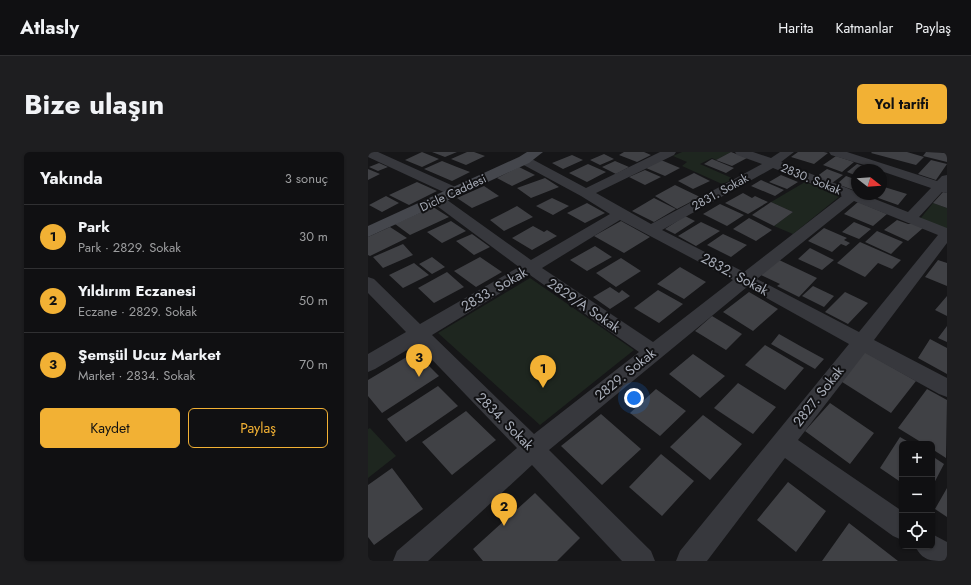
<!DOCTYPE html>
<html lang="tr">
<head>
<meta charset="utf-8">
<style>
  :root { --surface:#101012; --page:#1e1e20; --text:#f1f3f6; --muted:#9c9d9f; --line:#303032; --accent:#f2b134 }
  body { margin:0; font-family:Jost,sans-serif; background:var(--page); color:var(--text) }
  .controls { position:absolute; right:12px; bottom:12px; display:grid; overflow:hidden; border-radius:6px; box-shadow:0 1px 3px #0004 }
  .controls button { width:36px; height:36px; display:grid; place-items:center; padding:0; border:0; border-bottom:1px solid var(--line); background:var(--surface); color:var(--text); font:20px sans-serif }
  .compass { position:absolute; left:483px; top:12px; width:36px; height:36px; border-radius:50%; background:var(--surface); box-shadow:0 1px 3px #0004; rotate:107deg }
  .you { position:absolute; left:266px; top:246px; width:14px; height:14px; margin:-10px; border:3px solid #fff; border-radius:50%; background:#1a73e8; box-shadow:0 0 0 6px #1a73e833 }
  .badge { display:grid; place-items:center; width:26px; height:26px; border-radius:50%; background:var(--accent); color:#111; font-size:13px; font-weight:700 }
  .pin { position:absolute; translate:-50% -33px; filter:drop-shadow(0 1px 2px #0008) }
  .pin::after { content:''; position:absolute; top:21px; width:14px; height:12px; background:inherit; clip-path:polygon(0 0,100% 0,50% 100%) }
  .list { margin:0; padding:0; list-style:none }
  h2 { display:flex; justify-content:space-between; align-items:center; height:52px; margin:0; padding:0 16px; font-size:17px }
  h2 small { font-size:13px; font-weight:400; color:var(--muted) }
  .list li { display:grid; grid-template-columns:26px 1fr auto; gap:12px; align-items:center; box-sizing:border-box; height:64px; padding:0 16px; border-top:1px solid var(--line) }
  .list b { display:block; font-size:15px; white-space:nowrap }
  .list p { margin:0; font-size:13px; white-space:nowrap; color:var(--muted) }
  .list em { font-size:13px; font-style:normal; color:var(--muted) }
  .actions { display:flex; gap:8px; padding:12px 16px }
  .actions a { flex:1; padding:9px 0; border:1px solid var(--accent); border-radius:6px; text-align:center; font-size:14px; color:var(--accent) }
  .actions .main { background:var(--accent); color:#111 }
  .icon { flex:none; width:22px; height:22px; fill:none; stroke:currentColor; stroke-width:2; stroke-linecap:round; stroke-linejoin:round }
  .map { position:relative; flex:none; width:579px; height:409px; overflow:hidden; border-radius:6px }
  header { display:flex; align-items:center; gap:24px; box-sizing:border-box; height:56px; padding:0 20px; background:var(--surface); border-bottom:1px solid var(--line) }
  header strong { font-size:19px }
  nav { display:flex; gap:22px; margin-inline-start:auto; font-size:14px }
  .intro { display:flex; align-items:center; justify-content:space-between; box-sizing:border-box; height:96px; padding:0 24px }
  h1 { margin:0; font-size:28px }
  .button { padding:10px 18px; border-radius:6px; background:var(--accent); color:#111; font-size:14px; font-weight:700 }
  main { display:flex; gap:24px; padding:0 24px }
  aside { flex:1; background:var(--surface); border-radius:6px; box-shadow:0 1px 3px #0004 }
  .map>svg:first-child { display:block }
  .green { fill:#1e261f }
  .building { fill:#404145 }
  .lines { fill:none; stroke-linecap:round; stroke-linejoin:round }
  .street { fill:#37383d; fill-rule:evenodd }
  .secondary { fill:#45474d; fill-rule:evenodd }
  .labels { text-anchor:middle; stroke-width:4; stroke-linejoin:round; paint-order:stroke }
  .far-street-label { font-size:12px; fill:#a8adb8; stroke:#111113 }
  .street-label { font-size:14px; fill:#a8adb8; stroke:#111113 }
</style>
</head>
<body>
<header>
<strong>Atlasly</strong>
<nav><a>Harita</a><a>Katmanlar</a><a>Paylaş</a></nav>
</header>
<div class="intro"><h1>Bize ulaşın</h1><a class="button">Yol tarifi</a></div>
<main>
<aside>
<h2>Yakında<small>3 sonuç</small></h2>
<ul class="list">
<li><span class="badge">1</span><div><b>Park</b><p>Park · 2829. Sokak</p></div><em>30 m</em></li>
<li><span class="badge">2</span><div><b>Yıldırım Eczanesi</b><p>Eczane · 2829. Sokak</p></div><em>50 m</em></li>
<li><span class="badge">3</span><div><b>Şemşül Ucuz Market</b><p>Market · 2834. Sokak</p></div><em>70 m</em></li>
</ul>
<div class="actions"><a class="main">Kaydet</a><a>Paylaş</a></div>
</aside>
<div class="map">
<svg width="579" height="409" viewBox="0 0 579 409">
  <rect width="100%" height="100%" fill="#161618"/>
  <path class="green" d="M314,0H363L348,8L344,6L332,12L366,27L354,32L314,14L319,10L305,4Z
    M437,30L472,44L425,82L406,74L425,60L403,50Z
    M565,51L579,56V77L552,67Z
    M162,126L266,198L172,273L70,181Z
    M2,276L28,304L0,326V277Z"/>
  <path class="building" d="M54,0L71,7L54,15L37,8Z
    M64,0H89L77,5Z
    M99,0H106L117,4L98,13L83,7Z
    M256,0H276L283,3L269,10L251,3Z
    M363,0L379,6L364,14L348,8Z
    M430,0H456L460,1L446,12L423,5Z
    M504,0H539L556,5L548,13L503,1Z
    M558,0L579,1V10L555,4Z
    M236,2L246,7L232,13L222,8Z
    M204,3L215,8L195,17L184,11Z
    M468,4L486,10L474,20L455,13Z
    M344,7L366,16L358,21L336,12Z
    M293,8L312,16L297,24L278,16Z
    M563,8L579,12L568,28L550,22Z
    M74,9L89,15L102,20L84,29L56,17Z
    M247,9L261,15L248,22L234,15Z
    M11,11L20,15L10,19L1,15Z
    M220,12L238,20L219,30L201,21Z
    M489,12L508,18H489V24L479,20Z
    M151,15L167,23L144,34L129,26Z
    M0,17L12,22L0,28Z
    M459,17L475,23L464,31L448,25Z
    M277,18L293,25L277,33L261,25Z
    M326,21L342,29L325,37L310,29Z
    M413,23L430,30L419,37L401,30Z
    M478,24L489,28L488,39L469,32Z
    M177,26L191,35L163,46L149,36Z
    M393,28L416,38L407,44L383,34Z
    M49,30L69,39L41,53L21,43Z
    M307,33L332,45L309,57L287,44Z
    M116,34L131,44L104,56L89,46Z
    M513,34L539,42L530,53L499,42H513Z
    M575,40L579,41V56L565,51Z
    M375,41L384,46L387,44L400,50L380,62L357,51Z
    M18,44L31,51L14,60L1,53Z
    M184,46L201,54L185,63L168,54Z
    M286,46L308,57L286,70L264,59Z
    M403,50L425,60L406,74L384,63Z
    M490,50L519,62L505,74L476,62Z
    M219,51L237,61L217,71L199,61Z
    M352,52L376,63L359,74L335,62Z
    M149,54L165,65L136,79L122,68Z
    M65,55L81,65L42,83L27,72Z
    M317,64L327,69L307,82L297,77Z
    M381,66L404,78L388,89L365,77Z
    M529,68L540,72H546L555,76L540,89L516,78Z
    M83,69L98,79L74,91L59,80Z
    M253,69L282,85L256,101L226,84Z
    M333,70L352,79L328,94L310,84Z
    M486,70L503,77L491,87L474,80Z
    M165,74L176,80L179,78L189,84L164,98L144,86Z
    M22,75L39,86L2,104L0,103V85Z
    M456,76L479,86L476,88L482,91L478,94L473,92L464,100L440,89Z
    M509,79L535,90L523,102L497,90Z
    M104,82L122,95L106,103L88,89Z
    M355,82L379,93L363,105L339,93Z
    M492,90L533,108L524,117L510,111L497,125L469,111Z
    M35,92L45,103L15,116L5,105Z
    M227,94L244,105L219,119L202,108Z
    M442,96L466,108L454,118L430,107Z
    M64,105L77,115L64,122L51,112Z
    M112,105L134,120L108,135L86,119Z
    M253,106L273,119L248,135L228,121Z
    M409,107L449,126L431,145L409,134L412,132L391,122Z
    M570,108L579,111V134L557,125Z
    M46,111L61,123L35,136L21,123Z
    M312,115L338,130L316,147L289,132Z
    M79,120L96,135L66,151L50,136Z
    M445,134L466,144L456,155L434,144Z
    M242,135L251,141L254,138L262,144L242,157L225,145Z
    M290,138L315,152L291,171L266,156Z
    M381,140L410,157L385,179L355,160Z
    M477,140L500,151L480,172L457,160Z
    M579,144V164L567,158Z
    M344,164L374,182L358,198L327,179Z
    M579,174V190L570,186Z
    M411,182L434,195L456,207L447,217L403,192Z
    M562,187L579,196V222L550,206Z
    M397,193L436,216L417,238L377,213Z
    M47,200L71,224L14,261L0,244V228Z
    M497,200L548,229L523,261L471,228Z
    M325,202L357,224L332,246L301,222Z
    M370,231L408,255L385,282L346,256Z
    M70,234L90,254L38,290L19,267Z
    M288,237L318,259L292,284L262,261Z
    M559,237L579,248L578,306L564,297V292H556L530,276Z
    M462,251L506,281L482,312L437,279Z
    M98,259L128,288L84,323L54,290Z
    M233,262L273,297L234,333L193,294Z
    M335,263L374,292L342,328L302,295Z
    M532,285L544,292H534V331L512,316Z
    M293,302L326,329L294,364L261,335Z
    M564,304L576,312L564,335Z
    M24,316L55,357L6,393L0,385V333Z
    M420,330L458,359L428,400L389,368Z
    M579,336V365L567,357Z
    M167,341L212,386L189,409H115L105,397Z
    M481,371L530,409H454Z"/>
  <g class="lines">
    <path class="street" d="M0,0H10L92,37L94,40L92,43H82L0,5Z
      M292,0H308L306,3L228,41L283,72L394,12L369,3L367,0H385L403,6L412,0H426L413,10L489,40V42H494L540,60L563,36L513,19V18L463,3L461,0H479L569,29L574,24L579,23V41L574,40L551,65L579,76V91L506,188L579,226V245L571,242L497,201L430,288L534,359V388L525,384L417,306L339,409H308L312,399L481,192L379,135L181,298L283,399L287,409H254L164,313L60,409H25L29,399L149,296L49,192L7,217L0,220V202L38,180L0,141V125L6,127L52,172L151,115L65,51L63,48L65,45L70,44L75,45L163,108L242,62L213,44L152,11L150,8L152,5H160L218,36ZM405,16L474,44L376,120L294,78ZM486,49L570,83L491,180L389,127ZM252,68L365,128L285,190L174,116ZM162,123L271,200L166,282L64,183Z
      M564,382L579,390V409C562,409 555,409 547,394H564Z"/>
    <path class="secondary" d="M159,0H175L161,11L0,85V74L151,5Z"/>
  </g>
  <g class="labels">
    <g class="far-street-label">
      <text transform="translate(443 27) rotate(22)" y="4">2830. Sokak</text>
      <text transform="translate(352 40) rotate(-29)" y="4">2831. Sokak</text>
      <text transform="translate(85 41) rotate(-25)" y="4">Dicle Caddesi</text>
    </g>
    <g class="street-label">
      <text transform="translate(367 122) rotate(28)" y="5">2832. Sokak</text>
      <text transform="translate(126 137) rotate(-30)" y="5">2833. Sokak</text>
      <text transform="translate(216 153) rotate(34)" y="5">2829/A Sokak</text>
      <text transform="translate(257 222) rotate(-39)" y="5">2829. Sokak</text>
      <text transform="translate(450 244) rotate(-52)" y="5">2827. Sokak</text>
      <text transform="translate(137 269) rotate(45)" y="5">2834. Sokak</text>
    </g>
  </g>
</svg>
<div class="controls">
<button>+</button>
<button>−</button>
<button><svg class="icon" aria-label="locate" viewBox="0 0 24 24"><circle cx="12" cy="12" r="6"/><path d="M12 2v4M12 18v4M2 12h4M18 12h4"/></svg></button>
</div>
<svg class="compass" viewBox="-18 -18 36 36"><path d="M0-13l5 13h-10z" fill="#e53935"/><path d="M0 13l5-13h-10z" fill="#9c9d9f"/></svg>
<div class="you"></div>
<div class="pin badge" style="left:175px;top:236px">1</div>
<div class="pin badge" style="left:136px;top:374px">2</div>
<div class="pin badge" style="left:51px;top:225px">3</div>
</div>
</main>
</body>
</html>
